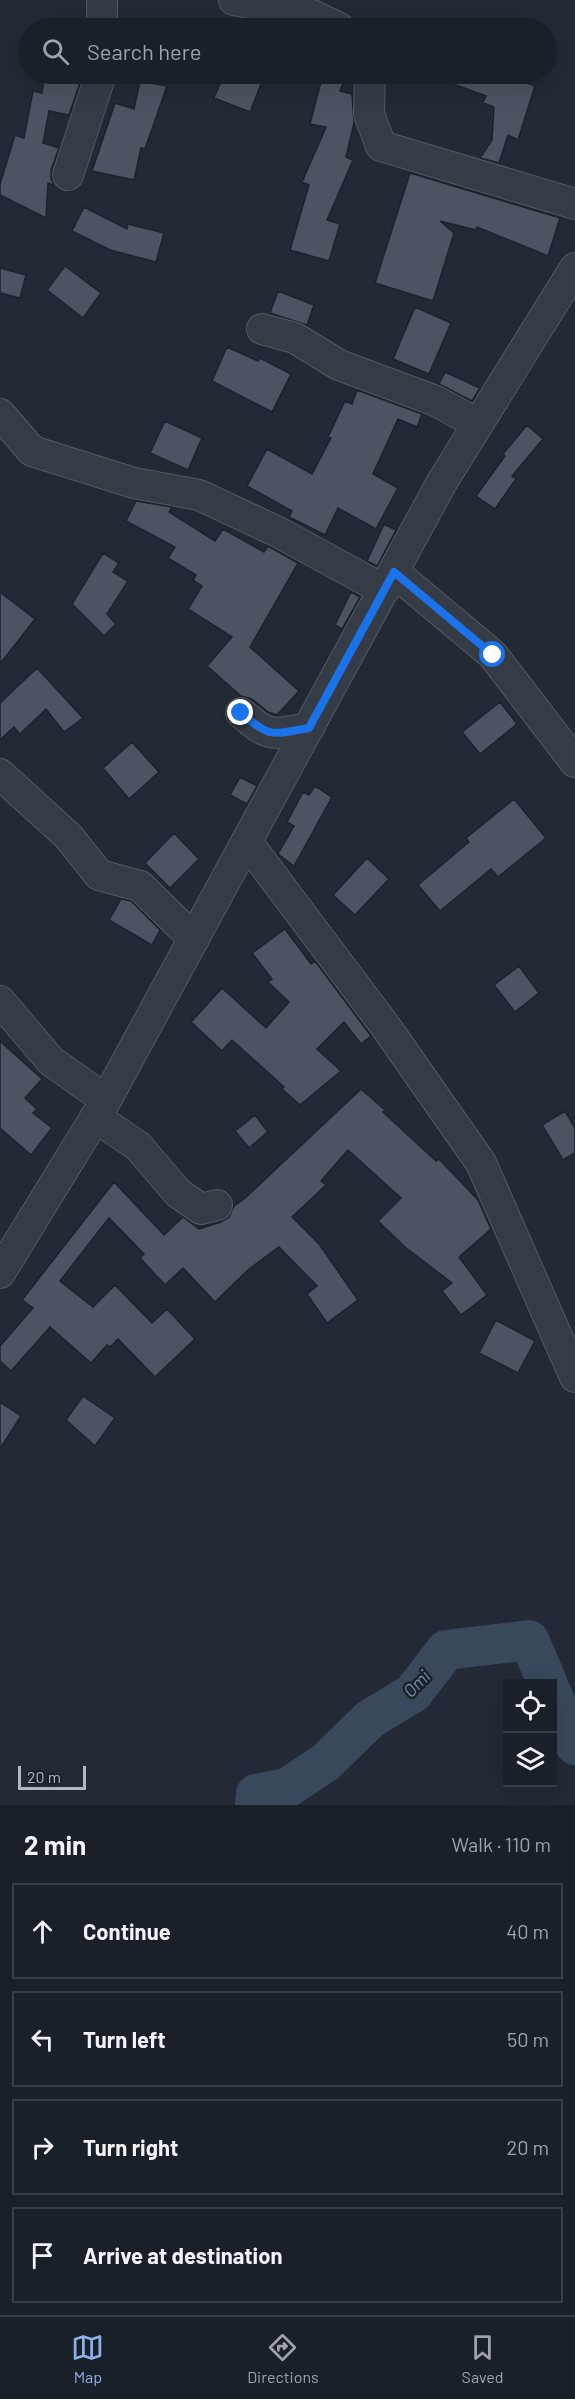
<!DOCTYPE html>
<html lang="en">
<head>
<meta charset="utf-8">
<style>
  :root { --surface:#1a2028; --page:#232830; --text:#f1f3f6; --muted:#9fa3a8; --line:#383e45; --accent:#8db0ea }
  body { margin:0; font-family:Barlow,sans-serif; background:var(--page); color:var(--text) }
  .controls { position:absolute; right:18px; bottom:18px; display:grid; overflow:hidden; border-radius:0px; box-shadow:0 6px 24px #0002 }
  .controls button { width:54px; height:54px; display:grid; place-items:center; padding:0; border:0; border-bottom:2px solid var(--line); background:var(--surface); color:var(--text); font:30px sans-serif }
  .scale { position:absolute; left:18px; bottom:15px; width:68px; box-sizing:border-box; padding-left:6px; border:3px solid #b0b7c2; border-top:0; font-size:16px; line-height:21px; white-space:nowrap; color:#b0b7c2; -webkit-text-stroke:4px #1b212a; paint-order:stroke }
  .stop { position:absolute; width:18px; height:18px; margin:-14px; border:4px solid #1a73e8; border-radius:50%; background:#fff }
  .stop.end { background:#1a73e8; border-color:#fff; box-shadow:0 2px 6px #0008 }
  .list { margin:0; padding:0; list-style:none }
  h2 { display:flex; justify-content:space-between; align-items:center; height:78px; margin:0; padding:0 24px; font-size:26px }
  h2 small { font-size:20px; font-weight:400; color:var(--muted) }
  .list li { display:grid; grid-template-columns:39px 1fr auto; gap:18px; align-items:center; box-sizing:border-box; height:96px; margin:0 12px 12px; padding:0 12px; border:2px solid var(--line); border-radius:0px }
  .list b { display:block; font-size:22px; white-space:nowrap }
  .list em { font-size:20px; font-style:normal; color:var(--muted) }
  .icon { flex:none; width:33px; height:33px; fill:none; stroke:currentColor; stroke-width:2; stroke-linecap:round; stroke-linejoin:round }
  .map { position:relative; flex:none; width:575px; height:1805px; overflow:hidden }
  .search { position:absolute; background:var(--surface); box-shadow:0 6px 24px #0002; left:18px; right:18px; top:18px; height:66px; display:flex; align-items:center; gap:15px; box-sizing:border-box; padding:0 21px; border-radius:33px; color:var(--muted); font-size:22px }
  .sheet { height:510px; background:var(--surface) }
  nav { display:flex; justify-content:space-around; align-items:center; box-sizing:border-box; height:84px; border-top:2px solid var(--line); background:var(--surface); font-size:16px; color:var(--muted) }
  nav a { display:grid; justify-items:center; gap:3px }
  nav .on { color:var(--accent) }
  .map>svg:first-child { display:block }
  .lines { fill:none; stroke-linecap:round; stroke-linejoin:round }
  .river { stroke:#3a485c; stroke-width:40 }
  .building { fill:#4b5460; stroke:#1d232c; stroke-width:1.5 }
  .minor-casing { stroke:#535a63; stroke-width:32 }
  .minor { stroke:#363c46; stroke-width:30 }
  .route { stroke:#1a73e8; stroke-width:8 }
  .labels { text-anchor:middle; stroke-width:5; stroke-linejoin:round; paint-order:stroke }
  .water-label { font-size:18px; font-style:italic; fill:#7c8ea7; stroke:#1b212a }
</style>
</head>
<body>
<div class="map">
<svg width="575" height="1805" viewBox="0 0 575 1805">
  <rect width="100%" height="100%" fill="#232a35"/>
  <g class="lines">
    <path class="river" d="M552,1694L575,1745
      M255,1805L256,1794L287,1788L326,1762L370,1719L413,1693L446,1650L529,1640L548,1684"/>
  </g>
  <path class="building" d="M45,74H83L69,115L49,111L43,143L59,148L51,170V178L54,185L48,183L46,218L0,195V184L15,135L24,138L33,91L42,93Z
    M224,74H265L250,112L214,98Z
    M323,74H347L340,91L352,94L354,123L346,157L353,160L327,220L340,224L329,261L290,250L309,185L302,182L326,127L310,124Z
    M431,74H503L535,86L518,140L508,135L499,163L480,158L492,140L494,107L483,103L486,96L431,76Z
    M140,81L167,86L145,149L141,148L134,180L92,171L115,103L134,109Z
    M410,173L560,218L548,256L477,227L476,230L440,221L454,233L433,301L375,283Z
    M84,207L127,229L128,224L164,233L156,262L110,250L72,231Z
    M65,266L101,293L83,318L47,290Z
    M0,268L26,275L20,298L0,293Z
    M278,291L314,305L307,325L270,313Z
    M415,307L451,323L429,374L393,359Z
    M227,347L258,361L260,358L291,374L272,412L212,381Z
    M445,372L480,388L472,401L439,384Z
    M357,390L422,414L417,427L398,419L373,474L398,488L376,529L338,508L325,535L289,517L292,511L247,486L267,449L312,474L331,438L328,437L345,401L352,404Z
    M165,421L202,438L188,470L150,453Z
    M527,425L543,439L512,476L516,479L495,509L476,496L505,456L503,454Z
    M136,501L172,507L169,512L215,541L223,529L264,552L268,546L298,563L250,647L299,691L277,715L268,712L252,699L241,696L207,666L232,637L188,609L202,586L193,580L196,575L168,558L175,547L126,521Z
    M384,524L396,530L377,566L367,561Z
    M103,553L119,563L113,572L128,581L107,614L116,624L104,636L72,604Z
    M0,592L35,619L0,664Z
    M351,592L360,597L342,629L335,625Z
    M37,668L83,718L64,732L46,709L20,734L14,727L0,740V703Z
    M500,702L517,724L480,754L462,732Z
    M132,742L159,772L129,799L103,768Z
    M240,777L257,786L247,804L230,795Z
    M315,786L332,797L294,866L278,854L294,826L287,822L303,792L309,795Z
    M514,799L546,838L498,877L491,869L440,911L418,885L469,842L466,838Z
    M174,833L199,859L170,888L145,863Z
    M367,858L389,879L355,915L333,895Z
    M121,899L131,901L160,930L152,945L109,920Z
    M285,929L311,964L315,961L371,1036L361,1044L344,1022L317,1049L341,1071L300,1105L282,1089L284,1087L232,1040L222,1051L191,1022L222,988L266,1028L289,1002L268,982L272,979L252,953Z
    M519,966L539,993L515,1012L494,985Z
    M0,1041L42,1079L25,1098L37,1109L33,1113L52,1128L31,1155L0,1128Z
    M361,1089L385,1110L383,1112L436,1161L439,1159L478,1200L491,1229L459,1257L487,1295L461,1315L442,1291L452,1283L405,1247L378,1221L401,1198L348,1150L321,1181L326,1185L292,1217L319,1244L358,1300L327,1323L307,1294L317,1286L279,1247L249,1269L215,1302L183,1268L165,1285L140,1258L144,1254L109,1218L60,1281L93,1307L115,1285L152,1323L167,1309L195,1339L155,1377L118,1339L110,1347L107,1345L91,1363L50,1327L11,1371L0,1361V1346L33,1308L22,1300L114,1182L164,1235L183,1217L199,1229L221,1222L229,1217L234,1206L244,1199Z
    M565,1111L575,1128V1153L563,1160L542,1125Z
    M255,1115L268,1132L249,1148L235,1131Z
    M496,1320L535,1341L518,1373L479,1353Z
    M83,1396L115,1418L95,1446L66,1420Z
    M0,1402L21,1416L0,1449Z"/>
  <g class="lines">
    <g class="minor-casing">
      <path id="minor" d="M234,0L312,15L339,28
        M102,28V0
        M370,74L369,114L381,146L575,204
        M68,175L101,74
        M262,329L295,338L339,365L436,401L478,424
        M0,414L32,451L134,483L199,495L278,532L384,590
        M394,572L493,655L575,762
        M241,713C271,739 272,734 309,728
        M0,774L69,837L99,875L140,886L194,939
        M247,842L386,1027L481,1163L575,1377
        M0,1001L51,1061L106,1100
        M95,1117L138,1146L178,1193L201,1209L217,1205
        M0,1273L106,1100L442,482L575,268"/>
    </g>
    <use href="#minor" class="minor"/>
  </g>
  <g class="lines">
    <path class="route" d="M241,713C271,739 272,734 309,728L394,572L493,655"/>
  </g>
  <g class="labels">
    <g class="water-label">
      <text transform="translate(417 1684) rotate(-46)" y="6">Omi</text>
    </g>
  </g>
</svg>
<div class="controls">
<button><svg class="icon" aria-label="locate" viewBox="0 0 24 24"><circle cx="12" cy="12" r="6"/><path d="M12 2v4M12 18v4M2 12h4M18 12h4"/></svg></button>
<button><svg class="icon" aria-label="layers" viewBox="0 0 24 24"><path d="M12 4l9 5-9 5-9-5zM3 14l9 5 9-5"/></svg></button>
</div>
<div class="scale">20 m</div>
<div class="stop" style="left:493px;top:655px"></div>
<div class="stop end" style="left:241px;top:713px"></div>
<div class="search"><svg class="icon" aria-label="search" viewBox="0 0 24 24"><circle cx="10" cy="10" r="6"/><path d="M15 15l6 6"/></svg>Search here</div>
</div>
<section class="sheet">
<h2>2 min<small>Walk · 110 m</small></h2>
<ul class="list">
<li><svg class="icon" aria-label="ahead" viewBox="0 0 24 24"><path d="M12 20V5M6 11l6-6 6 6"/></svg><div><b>Continue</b></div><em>40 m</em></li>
<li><svg class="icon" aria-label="left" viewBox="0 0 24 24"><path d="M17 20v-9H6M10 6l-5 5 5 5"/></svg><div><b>Turn left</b></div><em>50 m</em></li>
<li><svg class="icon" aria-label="right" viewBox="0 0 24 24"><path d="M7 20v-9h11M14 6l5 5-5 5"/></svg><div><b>Turn right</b></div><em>20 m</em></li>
<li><svg class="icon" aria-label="arrive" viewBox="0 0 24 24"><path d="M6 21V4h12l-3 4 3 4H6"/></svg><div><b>Arrive at destination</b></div></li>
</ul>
</section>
<nav>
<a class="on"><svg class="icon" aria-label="map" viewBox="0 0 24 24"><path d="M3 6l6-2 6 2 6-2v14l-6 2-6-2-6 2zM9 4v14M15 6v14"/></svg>Map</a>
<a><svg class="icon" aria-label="directions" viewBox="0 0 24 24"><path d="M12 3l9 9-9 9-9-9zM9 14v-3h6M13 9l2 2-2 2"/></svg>Directions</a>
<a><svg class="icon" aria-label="saved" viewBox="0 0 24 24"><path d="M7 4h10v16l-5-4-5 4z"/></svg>Saved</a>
</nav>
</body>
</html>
